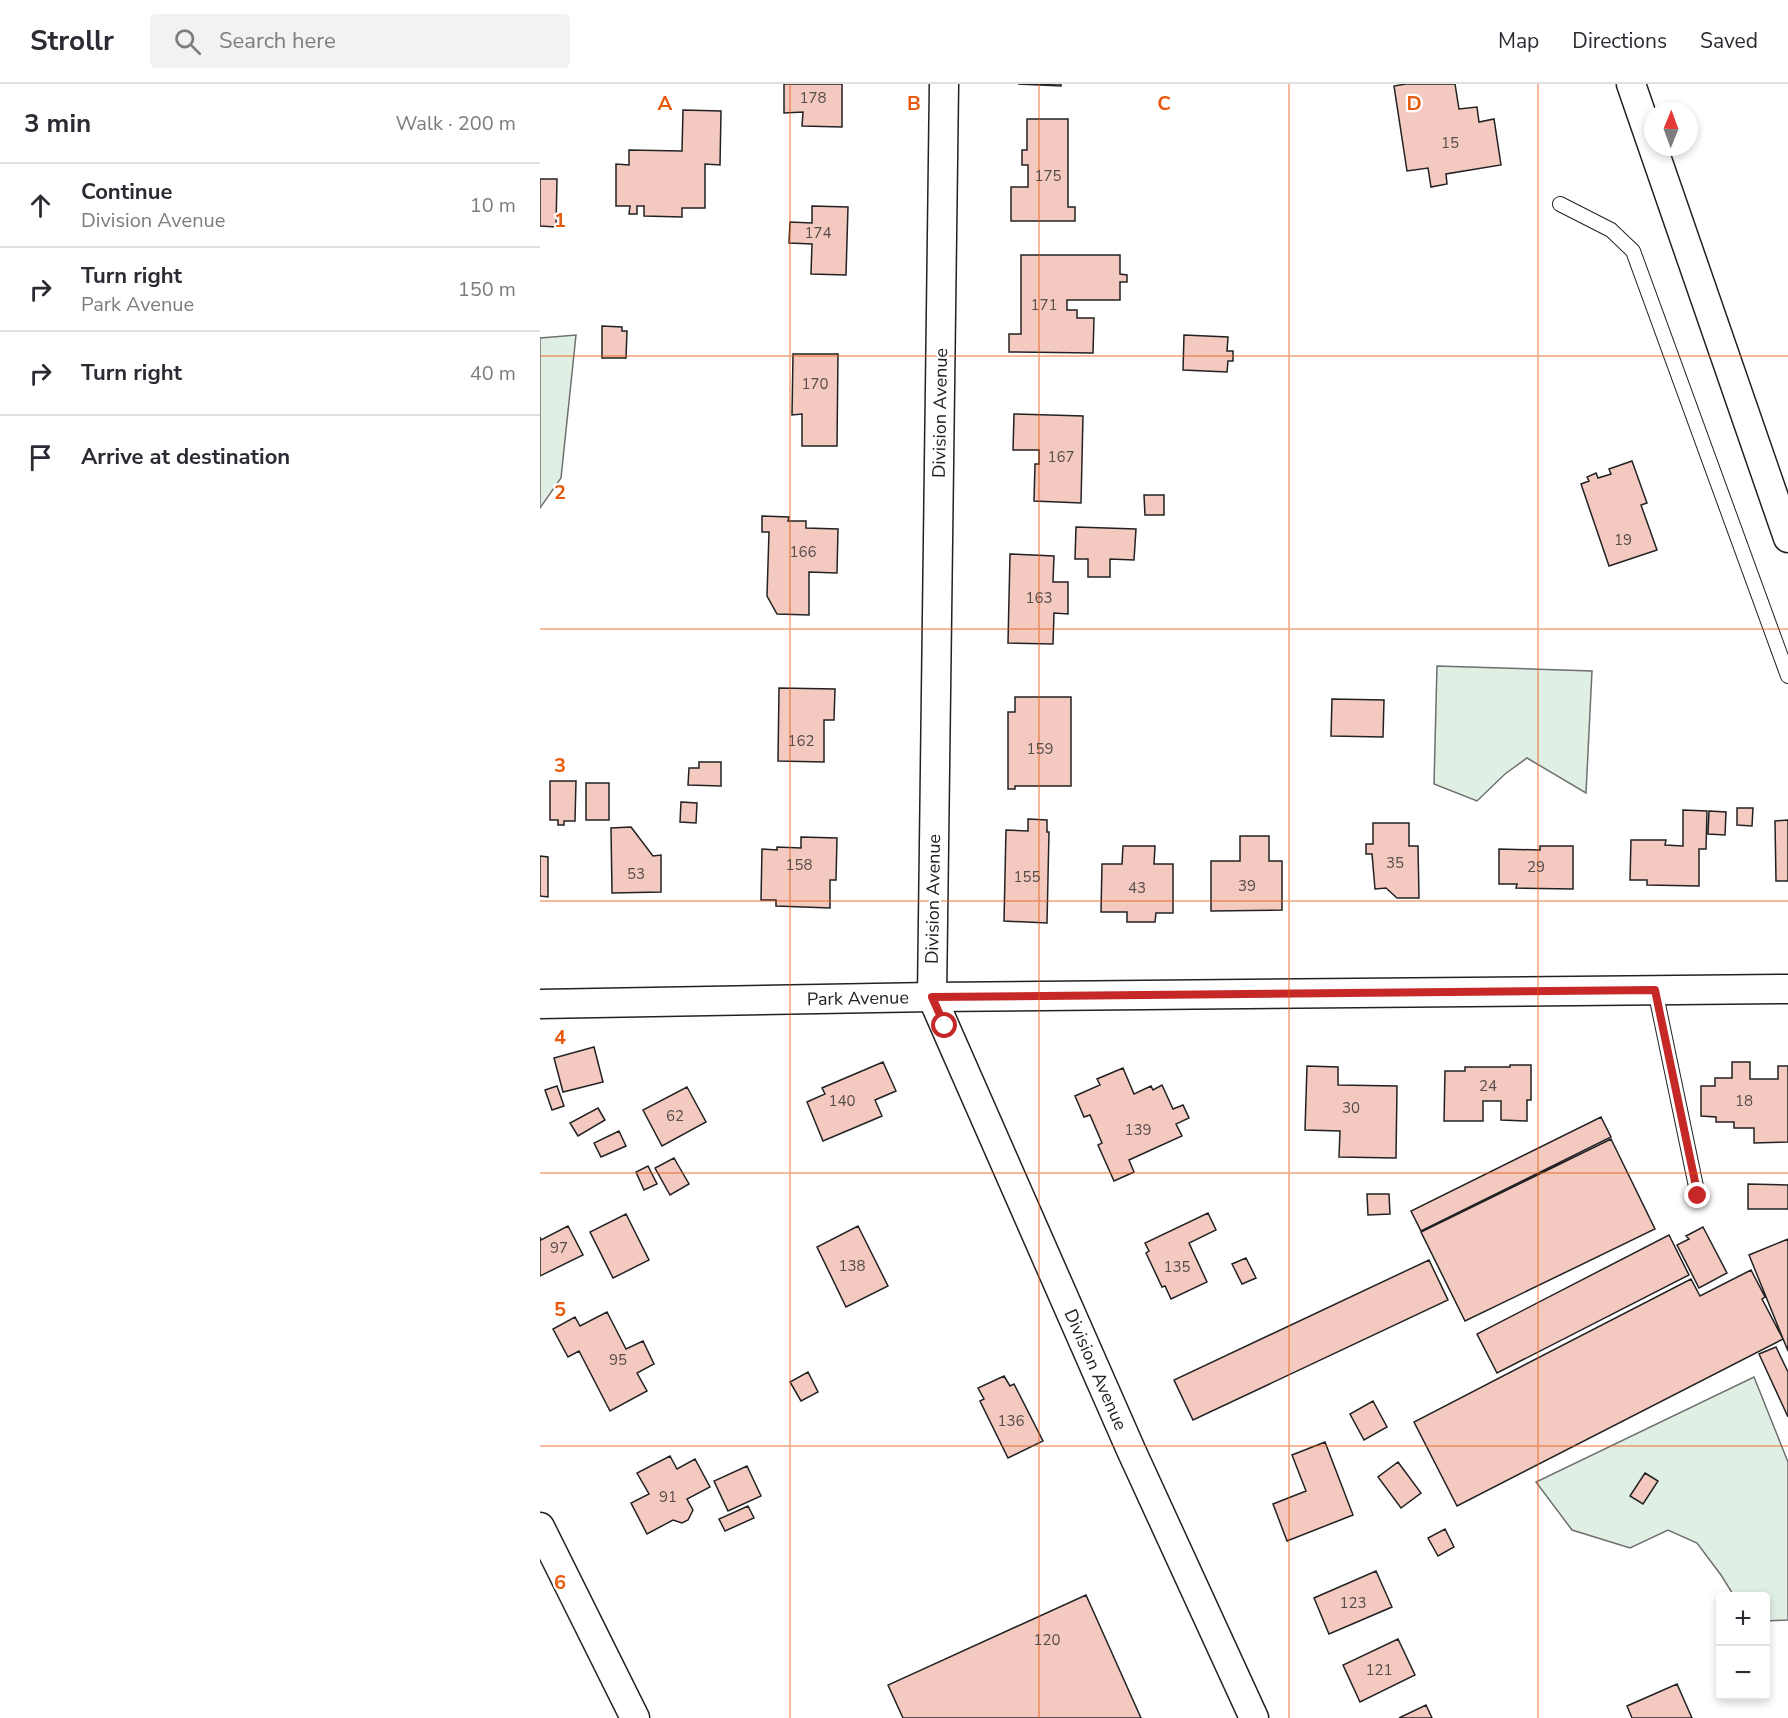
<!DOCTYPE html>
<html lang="en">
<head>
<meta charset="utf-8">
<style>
  :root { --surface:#fff; --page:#f2f2f3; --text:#2b2b33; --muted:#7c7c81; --line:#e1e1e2 }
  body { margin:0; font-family:"Nunito Sans",sans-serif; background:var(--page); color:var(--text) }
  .controls { position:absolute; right:18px; bottom:18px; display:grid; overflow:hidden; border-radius:6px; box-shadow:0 3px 9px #0003 }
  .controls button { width:54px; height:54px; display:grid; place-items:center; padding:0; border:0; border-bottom:2px solid var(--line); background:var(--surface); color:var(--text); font:30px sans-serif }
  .compass { position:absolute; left:1104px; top:18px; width:54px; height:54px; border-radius:50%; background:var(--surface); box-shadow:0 3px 9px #0003; rotate:1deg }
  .stop { position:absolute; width:18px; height:18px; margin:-14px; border:4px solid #c62828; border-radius:50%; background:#fff }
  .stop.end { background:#c62828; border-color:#fff; box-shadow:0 2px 6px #0008 }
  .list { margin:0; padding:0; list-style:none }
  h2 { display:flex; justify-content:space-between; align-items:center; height:78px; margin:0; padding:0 24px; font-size:26px }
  h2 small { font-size:20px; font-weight:400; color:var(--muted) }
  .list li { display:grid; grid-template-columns:39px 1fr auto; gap:18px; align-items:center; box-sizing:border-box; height:84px; padding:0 24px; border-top:2px solid var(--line) }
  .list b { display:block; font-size:22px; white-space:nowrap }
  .list p { margin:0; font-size:20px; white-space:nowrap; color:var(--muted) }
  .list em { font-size:20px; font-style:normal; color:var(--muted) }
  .icon { flex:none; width:33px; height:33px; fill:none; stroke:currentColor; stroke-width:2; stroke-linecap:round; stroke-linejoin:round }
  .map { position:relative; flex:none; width:1248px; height:1634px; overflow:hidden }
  header { display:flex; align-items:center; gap:36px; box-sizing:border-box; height:84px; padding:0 30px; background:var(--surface); border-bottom:2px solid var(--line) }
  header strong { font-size:28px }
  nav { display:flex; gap:33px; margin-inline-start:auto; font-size:21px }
  .search { width:420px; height:54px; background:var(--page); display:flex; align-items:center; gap:15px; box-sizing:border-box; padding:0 21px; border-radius:6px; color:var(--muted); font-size:22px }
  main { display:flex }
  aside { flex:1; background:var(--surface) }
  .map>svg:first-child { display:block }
  .green { fill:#e0efe3; stroke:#6f6f6f; stroke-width:1.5 }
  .building { fill:#f3c9c0; stroke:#222; stroke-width:1.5 }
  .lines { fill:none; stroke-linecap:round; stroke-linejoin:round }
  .lane-casing { stroke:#222; stroke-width:16 }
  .street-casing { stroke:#222; stroke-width:31 }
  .lane { stroke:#fff; stroke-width:14 }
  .street { stroke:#fff; stroke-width:28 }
  .route { stroke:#c62828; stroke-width:8 }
  .grid { fill:none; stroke:#e8590c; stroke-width:1.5; stroke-opacity:0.55 }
  .labels { text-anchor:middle; stroke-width:4.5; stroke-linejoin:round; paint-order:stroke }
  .number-label { font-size:15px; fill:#564c4a }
  .street-label { font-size:18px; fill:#222; stroke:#fff }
  .grid-label { font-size:20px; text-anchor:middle; font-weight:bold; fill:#e8590c; stroke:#fff; stroke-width:4.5; stroke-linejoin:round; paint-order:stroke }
</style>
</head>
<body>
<header>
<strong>Strollr</strong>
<div class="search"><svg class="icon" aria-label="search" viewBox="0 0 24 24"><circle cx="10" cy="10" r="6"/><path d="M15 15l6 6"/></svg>Search here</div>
<nav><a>Map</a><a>Directions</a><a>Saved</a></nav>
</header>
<main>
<aside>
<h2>3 min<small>Walk · 200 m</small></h2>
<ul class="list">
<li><svg class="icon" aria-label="ahead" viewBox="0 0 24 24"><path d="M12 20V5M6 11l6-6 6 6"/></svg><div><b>Continue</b><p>Division Avenue</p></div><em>10 m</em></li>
<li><svg class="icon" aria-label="right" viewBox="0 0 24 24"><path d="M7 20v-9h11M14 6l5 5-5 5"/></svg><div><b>Turn right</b><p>Park Avenue</p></div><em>150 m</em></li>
<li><svg class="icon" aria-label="right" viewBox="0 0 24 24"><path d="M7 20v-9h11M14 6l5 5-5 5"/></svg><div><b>Turn right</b></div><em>40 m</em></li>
<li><svg class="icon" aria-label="arrive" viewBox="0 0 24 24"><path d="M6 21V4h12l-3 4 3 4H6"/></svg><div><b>Arrive at destination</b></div></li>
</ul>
</aside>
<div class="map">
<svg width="1248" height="1634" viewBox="0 0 1248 1634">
  <rect width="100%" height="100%" fill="#fff"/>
  <path class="green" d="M36,251L21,394L0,424V254Z
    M897,582L1052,587L1046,709L987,674L965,690L937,717L894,700Z
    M1214,1293L1248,1378V1536L1226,1537V1512H1194L1181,1491L1157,1459L1128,1446L1090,1464L1032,1446L996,1398Z"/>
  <path class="building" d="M244,0H302V43L262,42L263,28L244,29Z
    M478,0H521V2Z
    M866,0H915L919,25L937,23L939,38L954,35L961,81L906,90L907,100L891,103L888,84L867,87L854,2Z
    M143,26L181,27L180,81L165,80V124H142V133L104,132V122H97V130H89L90,122H76V80L89,81V66L142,67Z
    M487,35H528V123H535V137H471V103H488V81H482V66H487Z
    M0,95H17L16,143L0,142Z
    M272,122L308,123L306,191L271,190L272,160L249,159L250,138L272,139Z
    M481,171H580V190L587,191V198H580V216H527V226H537V234H554L553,269L469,268V250H481Z
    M62,242L82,243V247H87L86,274H62Z
    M644,251L688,253L687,267H693V277H688L687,288L643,286Z
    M253,270H298L297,362H262V330L252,331Z
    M474,330L543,332L541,419L494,417L495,380H499V366H473Z
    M1092,377L1107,419L1101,421L1117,466L1069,482L1041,400L1049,397L1047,393L1056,389L1058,394L1071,390L1069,385Z
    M604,411H624V431H605Z
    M222,432L249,433L248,437H266V444L298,445L297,489L269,488V531L237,530L227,512L229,448H222Z
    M536,443L596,445L594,476L570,475V493H548V475H535Z
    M470,470L514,472L513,498H528V530L514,529L513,560L468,559Z
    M239,604L295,605L294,636H284V678L238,677Z
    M475,613H531V702H475V705H468V628H475Z
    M792,615L844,616L843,653L791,652Z
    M159,678H181V702L148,701L149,684H159Z
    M10,697H36L35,737H24V741H18V736H10Z
    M46,699H69V736H46Z
    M141,718L157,719L156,739L140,738Z
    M1197,724H1213L1212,742L1197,741Z
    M1143,726L1167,727L1166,765H1159V802L1107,801V796H1090L1091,756H1126L1125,761L1143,762Z
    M1169,727L1186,728L1185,751L1168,750Z
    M488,735L507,736V748H509L507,839L464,837L466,746L488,747Z
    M1248,736V797H1236L1235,737Z
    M833,739H869V762H878L879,814H857L846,804L835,805L832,770H826V760H833Z
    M91,743L113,772L121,771V808L72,809L71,744Z
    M700,752H729V777H742V826L671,827V777H700Z
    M261,753L297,754L296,796H290V824L236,822V816H221L222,765L237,766V763L261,764Z
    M583,762H615L614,780H633V829H616L615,838H587V828H561L562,780H582Z
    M1000,762H1033V805L976,804L977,800H959V765L1000,766Z
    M0,772L8,773V813L0,812Z
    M54,963L63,998L23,1008L14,974Z
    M343,978L356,1007L335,1016L342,1032L283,1057L267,1018L285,1010L282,1004Z
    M1192,978H1210V995H1238V982H1248V1058L1214,1059V1044H1194V1038H1176V1033L1161,1032V1002H1175V994H1192Z
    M970,981H991V1016H987V1037L961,1036V1017H943V1037H904L905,987H925V983H970Z
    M767,982L798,983V1001L857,1002L856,1074L799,1073L800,1047L765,1046Z
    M583,984L594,1010L611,1002L613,1006L622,1001L633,1025L643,1021L649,1034L636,1040L642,1052L589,1076L594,1088L574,1097L558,1061L562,1059L550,1031L544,1033L535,1012L560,1001L557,995Z
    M17,1002L24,1022L12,1026L5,1006Z
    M147,1003L166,1038L122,1062L103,1026Z
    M58,1024L65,1036L38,1052L30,1039Z
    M1061,1033L1071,1053L881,1147L871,1127Z
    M79,1047L86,1062L61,1073L54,1059Z
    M1071,1055L1115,1145L925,1237L881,1148Z
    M134,1074L149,1100L130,1111L115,1084Z
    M108,1082L117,1100L104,1106L96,1088Z
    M1208,1100L1248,1101V1125H1208Z
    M827,1110H849L850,1130L828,1131Z
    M668,1129L676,1146L649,1159L667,1198L631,1215L625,1202L622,1203L606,1169L609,1167L605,1159Z
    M86,1130L109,1176L73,1194L50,1148Z
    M28,1142L43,1171L0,1192V1153L1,1156Z
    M318,1142L348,1202L306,1223L277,1163Z
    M1163,1143L1187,1189L1159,1204L1137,1161L1149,1155L1146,1152Z
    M1129,1151L1149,1191L957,1289L937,1250Z
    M1248,1155V1267L1209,1171Z
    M706,1174L716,1194L702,1200L692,1180Z
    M889,1176L908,1216L653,1336L634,1296Z
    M1211,1186L1225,1213L1222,1215L1243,1255L917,1422L874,1338L1151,1195L1160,1212Z
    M67,1228L86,1265L103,1257L114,1280L97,1289L107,1307L70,1327L39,1267L28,1273L13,1245L35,1233L40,1242Z
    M1236,1263L1248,1288V1333L1219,1270Z
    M268,1288L278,1308L261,1317L250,1298Z
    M464,1292L470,1302L474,1300L503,1357L468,1374L440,1317L444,1315L438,1304Z
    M833,1317L847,1343L824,1356L810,1330Z
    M785,1358L813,1431L747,1457L733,1420L766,1407L752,1371Z
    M130,1372L137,1385L155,1375L170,1403L147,1415L153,1426L148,1436L142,1439L133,1436L107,1450L91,1419L109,1410L97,1389Z
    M858,1378L881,1409L861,1424L838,1393Z
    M207,1382L221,1412L188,1427L174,1397Z
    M1105,1389L1118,1397L1103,1420L1090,1412Z
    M208,1422L214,1434L185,1447L179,1435Z
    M905,1445L914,1463L898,1472L888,1454Z
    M836,1487L852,1523L789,1550L774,1514Z
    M546,1511L601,1634H363L348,1601Z
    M858,1555L875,1591L820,1618L803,1581Z
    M1137,1600L1152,1634H1092L1087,1622Z
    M886,1621L892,1634H859Z"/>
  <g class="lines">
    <g class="lane-casing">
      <path id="lane" d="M1020,120L1071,146L1093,167L1248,592
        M1115,906L1158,1112"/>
    </g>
    <g class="street-casing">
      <g id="street">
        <path id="s1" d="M404,0L392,913L591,1366L714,1634"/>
        <path d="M1091,0L1248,454"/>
        <path id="s2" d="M0,920L392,913L1248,905"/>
        <path d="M0,1443L95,1634"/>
      </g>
    </g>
    <use href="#lane" class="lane"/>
    <use href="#street" class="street"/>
  </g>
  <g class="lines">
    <path class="route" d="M405,942L392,913L1115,906L1158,1112"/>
  </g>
  <path class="grid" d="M250,0V1634M499,0V1634M749,0V1634M998,0V1634M0,272H1248M0,545H1248M0,817H1248M0,1089H1248M0,1362H1248"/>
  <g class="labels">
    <g class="number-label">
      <text x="273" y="19">178</text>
      <text x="910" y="64">15</text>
      <text x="508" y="97">175</text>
      <text x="278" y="154">174</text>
      <text x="504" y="226">171</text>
      <text x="275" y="305">170</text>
      <text x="521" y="378">167</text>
      <text x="1083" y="461">19</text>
      <text x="263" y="473">166</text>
      <text x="499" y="519">163</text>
      <text x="261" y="662">162</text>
      <text x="500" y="670">159</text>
      <text x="855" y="784">35</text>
      <text x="259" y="786">158</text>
      <text x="996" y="788">29</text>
      <text x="96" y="795">53</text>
      <text x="487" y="798">155</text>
      <text x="707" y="807">39</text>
      <text x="597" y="809">43</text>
      <text x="948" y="1007">24</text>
      <text x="302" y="1022">140</text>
      <text x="1204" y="1022">18</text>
      <text x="811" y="1029">30</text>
      <text x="135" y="1037">62</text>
      <text x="598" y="1051">139</text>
      <text x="19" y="1169">97</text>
      <text x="312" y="1187">138</text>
      <text x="637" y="1188">135</text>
      <text x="78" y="1281">95</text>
      <text x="471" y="1342">136</text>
      <text x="128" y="1418">91</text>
      <text x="813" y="1524">123</text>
      <text x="507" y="1561">120</text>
      <text x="839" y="1591">121</text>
    </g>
    <g class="street-label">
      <text transform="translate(400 329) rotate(-89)" y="6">Division Avenue</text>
      <text transform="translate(393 815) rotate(-89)" y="6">Division Avenue</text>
      <text dy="6" stroke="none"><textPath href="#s2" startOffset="318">Park Avenue</textPath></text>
      <text dy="6" stroke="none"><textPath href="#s1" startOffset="1320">Division Avenue</textPath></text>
    </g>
  </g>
  <g class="grid-label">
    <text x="125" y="26">A</text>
    <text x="374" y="26">B</text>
    <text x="624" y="26">C</text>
    <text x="874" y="26">D</text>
    <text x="20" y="143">1</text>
    <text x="20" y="415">2</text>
    <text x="20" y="688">3</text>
    <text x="20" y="960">4</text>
    <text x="20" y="1232">5</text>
    <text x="20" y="1505">6</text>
  </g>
</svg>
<div class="controls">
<button>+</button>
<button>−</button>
</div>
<svg class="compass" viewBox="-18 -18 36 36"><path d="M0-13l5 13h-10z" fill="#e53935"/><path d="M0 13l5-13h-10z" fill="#7c7c81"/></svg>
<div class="stop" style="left:405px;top:942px"></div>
<div class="stop end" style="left:1158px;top:1112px"></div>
</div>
</main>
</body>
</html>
